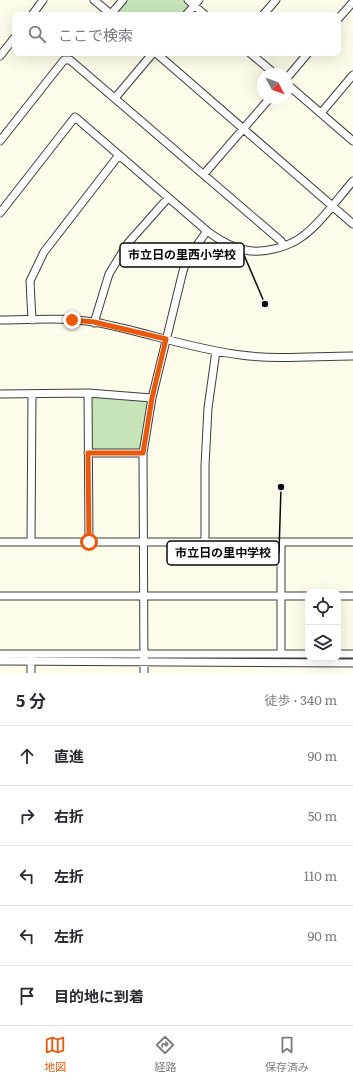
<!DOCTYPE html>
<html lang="ja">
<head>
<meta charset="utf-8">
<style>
  :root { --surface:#fff; --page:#f7f7f7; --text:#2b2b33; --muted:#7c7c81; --line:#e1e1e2; --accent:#ea580c }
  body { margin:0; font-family:Literata,"Noto Sans JP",serif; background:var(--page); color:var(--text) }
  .controls { position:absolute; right:12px; bottom:12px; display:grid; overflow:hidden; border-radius:8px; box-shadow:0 4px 16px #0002 }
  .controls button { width:36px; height:36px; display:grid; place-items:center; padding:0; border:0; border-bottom:1px solid var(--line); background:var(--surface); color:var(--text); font:20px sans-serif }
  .compass { position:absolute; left:257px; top:68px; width:36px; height:36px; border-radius:50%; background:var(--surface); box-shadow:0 4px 16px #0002; rotate:131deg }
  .stop { position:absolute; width:12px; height:12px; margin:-9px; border:3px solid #ea580c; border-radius:50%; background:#fff }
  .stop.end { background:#ea580c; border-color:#fff; box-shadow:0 1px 4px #0008 }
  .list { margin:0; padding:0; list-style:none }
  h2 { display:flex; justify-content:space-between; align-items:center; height:52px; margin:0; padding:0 16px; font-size:17px }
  h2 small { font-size:13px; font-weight:400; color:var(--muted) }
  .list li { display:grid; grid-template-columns:26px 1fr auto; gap:12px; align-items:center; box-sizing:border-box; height:60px; padding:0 16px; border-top:1px solid var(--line) }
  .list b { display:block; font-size:15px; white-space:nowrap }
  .list em { font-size:13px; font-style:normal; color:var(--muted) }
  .icon { flex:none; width:22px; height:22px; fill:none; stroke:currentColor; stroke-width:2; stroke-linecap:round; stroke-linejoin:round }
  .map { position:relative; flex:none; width:353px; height:673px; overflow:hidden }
  .search { position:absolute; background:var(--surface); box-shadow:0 4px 16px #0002; left:12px; right:12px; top:12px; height:44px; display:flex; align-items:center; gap:10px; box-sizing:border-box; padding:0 14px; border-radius:8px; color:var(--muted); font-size:15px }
  .sheet { height:352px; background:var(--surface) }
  nav { display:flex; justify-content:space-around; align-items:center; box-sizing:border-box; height:56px; border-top:1px solid var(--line); background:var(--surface); font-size:11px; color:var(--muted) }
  nav a { display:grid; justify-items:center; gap:2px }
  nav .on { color:var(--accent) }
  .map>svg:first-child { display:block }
  .green { fill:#c7e3b8 }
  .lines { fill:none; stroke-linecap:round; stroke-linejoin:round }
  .minor-casing { stroke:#3d3d3d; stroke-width:9 }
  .minor { stroke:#fff; stroke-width:7 }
  .route { stroke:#ea580c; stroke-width:5 }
  .leader { fill:none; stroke:#0a0a0a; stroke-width:1.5 }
  .callout-dot { fill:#0a0a0a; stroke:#fff; stroke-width:1.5 }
  .callout { fill:#fff; stroke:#0a0a0a; stroke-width:1.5 }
  .callout-label { font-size:12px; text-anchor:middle; font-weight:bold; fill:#0a0a0a }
</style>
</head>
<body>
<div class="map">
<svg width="353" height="673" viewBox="0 0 353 673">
  <rect width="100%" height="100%" fill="#fdfcea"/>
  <path class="green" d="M127,0H183L189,5L188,8L182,15H121L117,12Z
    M94,397L145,400L147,403L143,425L140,448L138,451H95L92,448V399Z"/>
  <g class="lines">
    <g class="minor-casing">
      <path id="minor" d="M94,0L112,15
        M188,0L205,15
        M111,14L123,0
        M32,15L43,0
        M186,15L199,0
        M263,15L276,0
        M338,19L353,2
        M156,53L353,224
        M250,53L275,74
        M0,56L15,37
        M287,78L308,53
        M287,84L353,141
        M115,98L153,53
        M321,113L353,75
        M0,141L64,60H70L281,241L284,246
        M204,174L270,98
        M0,213L75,117L207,231C219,240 231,247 245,250C263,254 289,247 303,236C321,223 338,198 353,181
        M0,320C31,320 63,317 94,322C143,331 191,349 241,355C278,360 316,356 353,356
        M32,320L30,281L44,252L119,155
        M94,323L109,274L128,243L168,198
        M88,393L89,542
        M0,394L88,393L152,398
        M88,453H143
        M0,542H353
        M31,542L32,394
        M205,542V466L208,408L216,351
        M0,596H308
        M338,596H353
        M0,654H308
        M281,654V543
        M338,654H353
        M31,657V673
        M0,661L353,663
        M144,673L143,453L152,398L183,271L187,259L207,231"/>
    </g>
    <use href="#minor" class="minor"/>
  </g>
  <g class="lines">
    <path class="route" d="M72,320L94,322L166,339L152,398L143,453H88L89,542"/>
  </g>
  <path class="leader" d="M265 304L244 255M281 487L279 553"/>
  <g class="callout-dot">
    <circle cx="265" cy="304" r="4"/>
    <circle cx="281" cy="487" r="4"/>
  </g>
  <g class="callout">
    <rect x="120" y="243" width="124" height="24" rx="4"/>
    <rect x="167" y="541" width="112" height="24" rx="4"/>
  </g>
  <g class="callout-label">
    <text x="182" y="259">市立日の里西小学校</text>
    <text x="223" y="557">市立日の里中学校</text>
  </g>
</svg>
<div class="controls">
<button><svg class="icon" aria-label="locate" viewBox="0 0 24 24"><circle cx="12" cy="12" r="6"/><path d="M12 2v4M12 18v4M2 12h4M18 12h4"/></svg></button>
<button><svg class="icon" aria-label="layers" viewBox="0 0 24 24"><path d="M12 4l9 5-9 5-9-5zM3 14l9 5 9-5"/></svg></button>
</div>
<svg class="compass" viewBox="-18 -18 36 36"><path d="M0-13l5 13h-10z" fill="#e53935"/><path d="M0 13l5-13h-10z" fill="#7c7c81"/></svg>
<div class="stop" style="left:89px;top:542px"></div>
<div class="stop end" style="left:72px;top:320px"></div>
<div class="search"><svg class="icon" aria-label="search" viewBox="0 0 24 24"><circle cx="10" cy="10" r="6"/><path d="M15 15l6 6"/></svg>ここで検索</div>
</div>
<section class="sheet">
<h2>5 分<small>徒歩 · 340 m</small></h2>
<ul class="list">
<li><svg class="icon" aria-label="ahead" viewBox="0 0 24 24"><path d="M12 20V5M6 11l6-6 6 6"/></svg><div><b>直進</b></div><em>90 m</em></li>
<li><svg class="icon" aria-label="right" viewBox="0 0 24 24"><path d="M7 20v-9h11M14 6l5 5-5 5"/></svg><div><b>右折</b></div><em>50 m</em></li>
<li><svg class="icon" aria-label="left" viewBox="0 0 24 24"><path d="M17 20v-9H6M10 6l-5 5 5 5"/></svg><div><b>左折</b></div><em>110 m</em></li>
<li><svg class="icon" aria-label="left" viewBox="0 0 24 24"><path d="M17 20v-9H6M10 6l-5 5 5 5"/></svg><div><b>左折</b></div><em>90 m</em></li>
<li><svg class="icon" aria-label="arrive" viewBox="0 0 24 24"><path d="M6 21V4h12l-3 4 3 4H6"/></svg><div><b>目的地に到着</b></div></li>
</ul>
</section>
<nav>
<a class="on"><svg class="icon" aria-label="map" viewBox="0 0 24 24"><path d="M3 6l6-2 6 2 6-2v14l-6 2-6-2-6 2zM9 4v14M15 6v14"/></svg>地図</a>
<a><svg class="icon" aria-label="directions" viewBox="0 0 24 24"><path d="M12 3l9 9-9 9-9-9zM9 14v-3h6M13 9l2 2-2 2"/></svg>経路</a>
<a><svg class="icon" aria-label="saved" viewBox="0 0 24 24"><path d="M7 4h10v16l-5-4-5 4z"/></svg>保存済み</a>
</nav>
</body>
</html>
